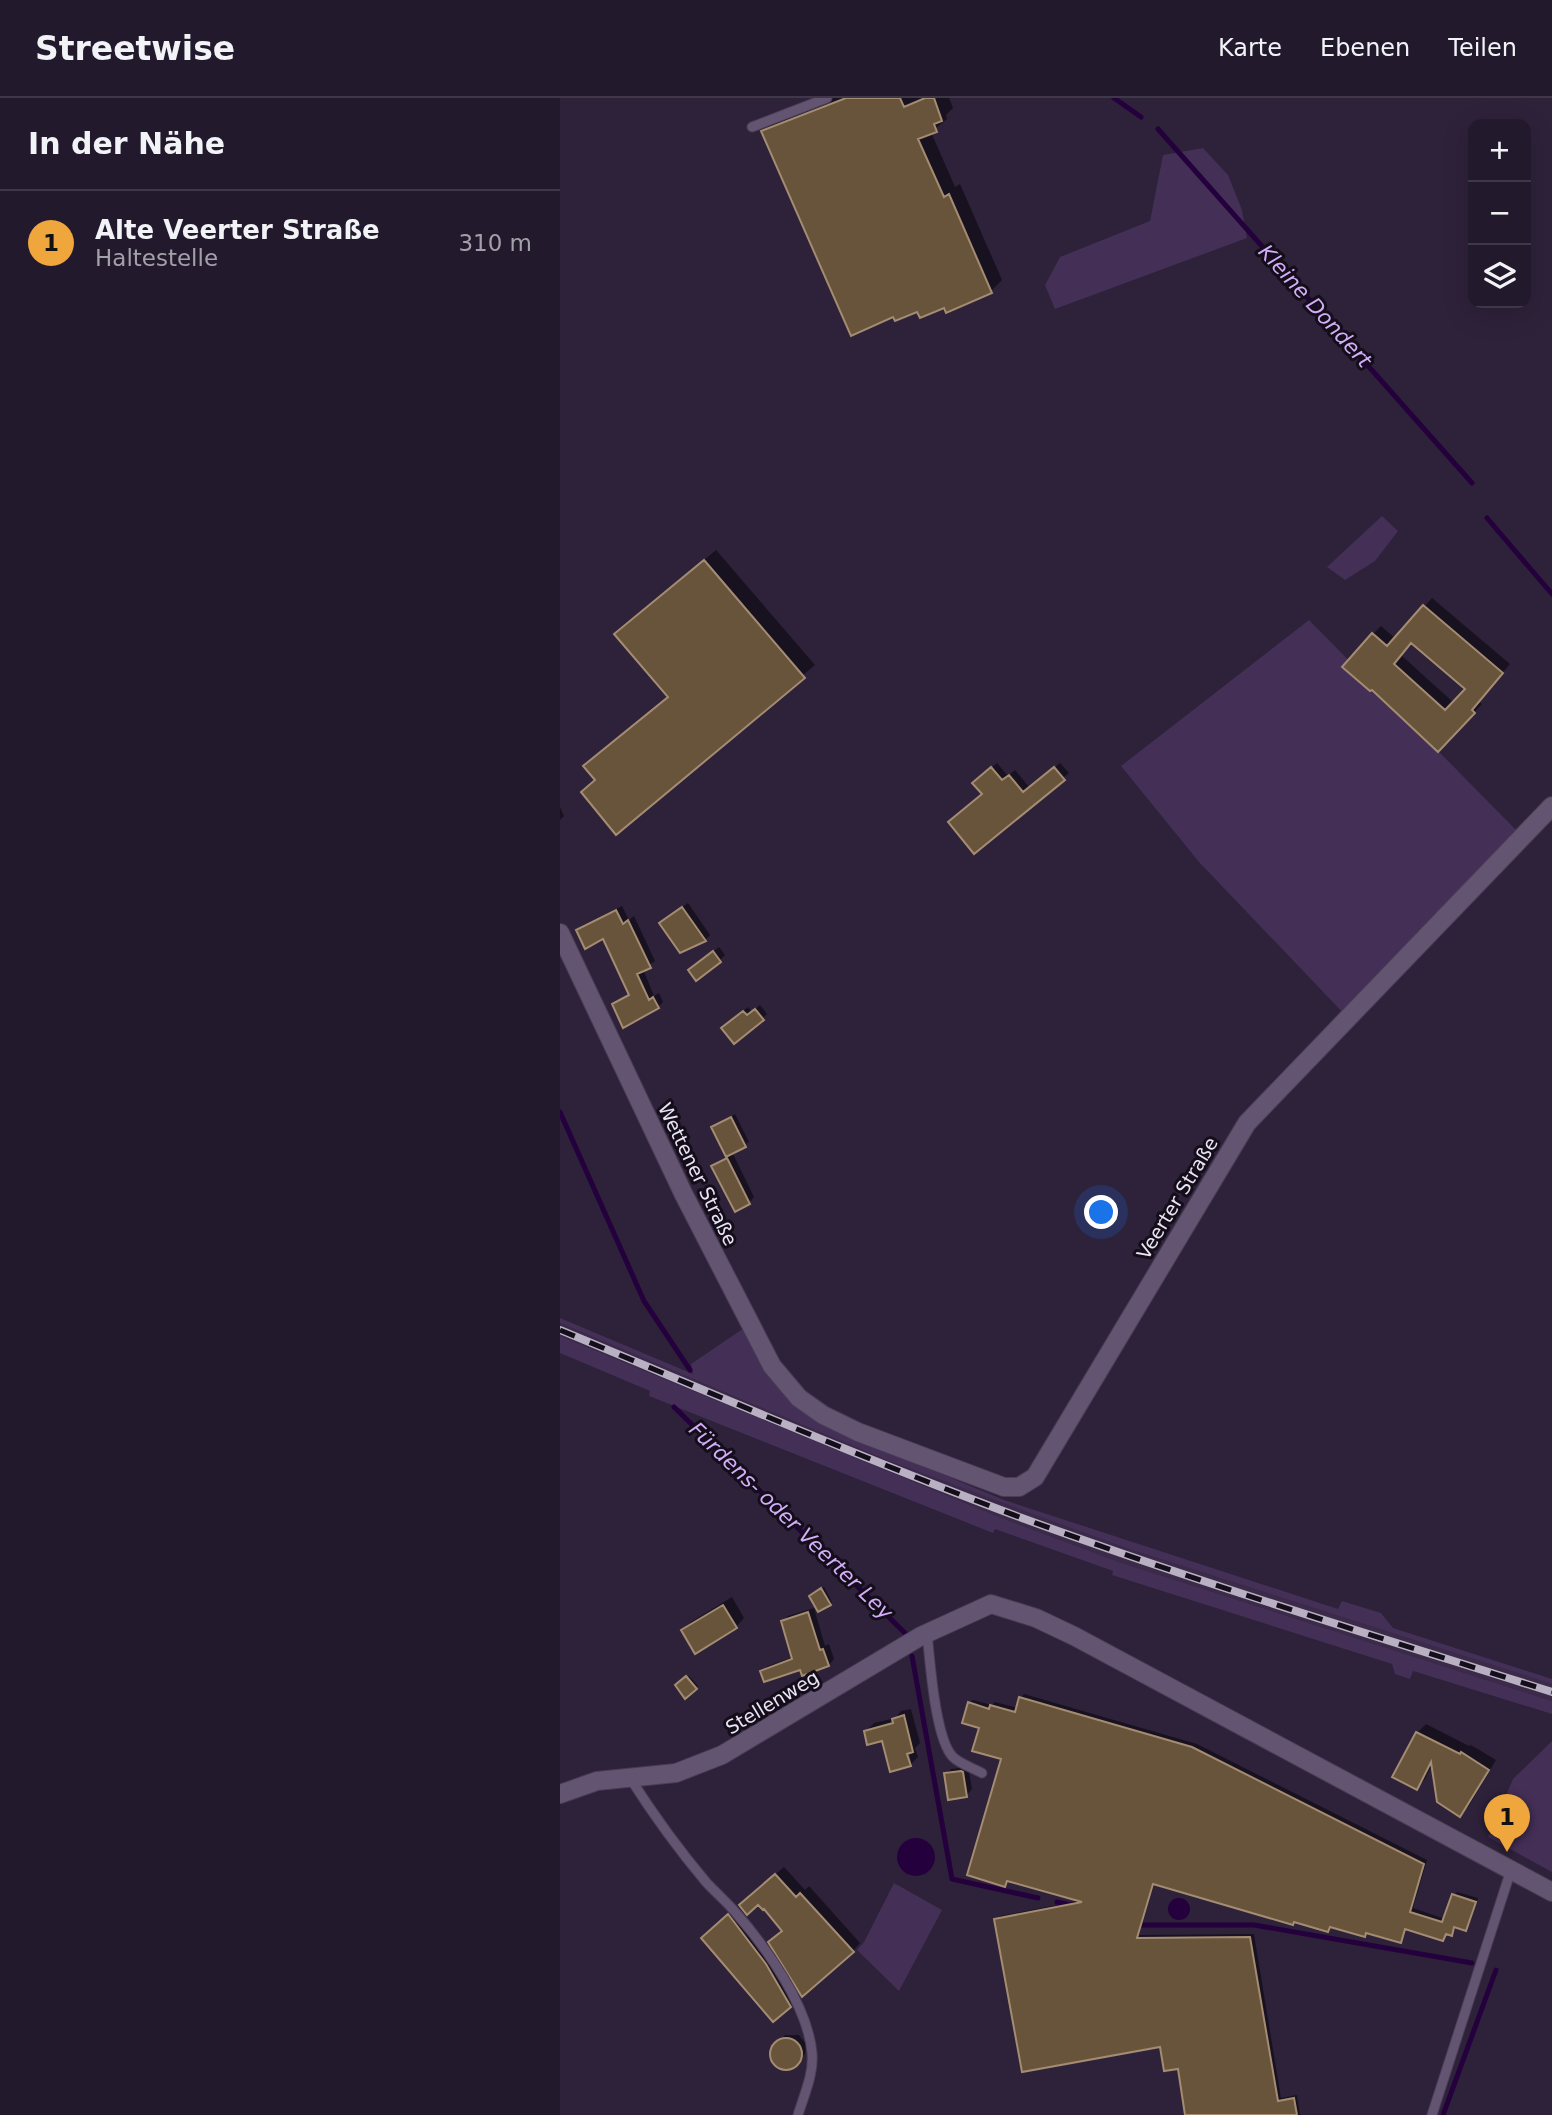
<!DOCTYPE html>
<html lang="de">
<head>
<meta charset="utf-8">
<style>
  :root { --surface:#22192c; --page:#2e2638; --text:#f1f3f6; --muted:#a2a0a9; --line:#3f3848; --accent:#efa73d }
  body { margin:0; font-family:"DejaVu Sans",sans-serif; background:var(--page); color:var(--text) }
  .controls { position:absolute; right:21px; top:21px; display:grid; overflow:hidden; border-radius:14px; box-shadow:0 7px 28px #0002 }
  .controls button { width:63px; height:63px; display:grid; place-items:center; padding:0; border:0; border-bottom:2px solid var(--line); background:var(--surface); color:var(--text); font:35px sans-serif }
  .you { position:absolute; left:542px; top:1115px; width:24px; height:24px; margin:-18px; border:5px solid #fff; border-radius:50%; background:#1a73e8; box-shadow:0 0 0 10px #1a73e833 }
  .badge { display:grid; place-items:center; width:46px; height:46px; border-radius:50%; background:var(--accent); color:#111; font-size:23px; font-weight:700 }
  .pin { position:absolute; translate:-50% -58px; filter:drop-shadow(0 2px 4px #0008) }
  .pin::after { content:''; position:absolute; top:37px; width:24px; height:21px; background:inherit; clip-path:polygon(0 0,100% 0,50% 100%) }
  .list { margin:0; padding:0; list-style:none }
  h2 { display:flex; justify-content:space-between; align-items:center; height:91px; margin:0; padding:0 28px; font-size:30px }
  h2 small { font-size:23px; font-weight:400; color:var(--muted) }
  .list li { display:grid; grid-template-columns:46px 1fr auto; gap:21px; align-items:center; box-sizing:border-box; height:105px; padding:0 28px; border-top:2px solid var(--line) }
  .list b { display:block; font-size:26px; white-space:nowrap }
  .list p { margin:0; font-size:23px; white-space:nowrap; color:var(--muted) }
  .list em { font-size:23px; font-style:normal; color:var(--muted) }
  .icon { flex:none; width:38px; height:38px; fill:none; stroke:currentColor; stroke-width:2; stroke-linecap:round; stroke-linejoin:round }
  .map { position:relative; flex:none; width:992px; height:2017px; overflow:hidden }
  header { display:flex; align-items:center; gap:42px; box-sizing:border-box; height:98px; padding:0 35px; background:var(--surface); border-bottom:2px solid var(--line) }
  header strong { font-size:33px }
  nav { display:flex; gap:38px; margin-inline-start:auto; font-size:24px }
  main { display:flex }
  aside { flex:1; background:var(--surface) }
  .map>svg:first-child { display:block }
  .built { fill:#3b2b49 }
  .green { fill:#442f56 }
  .water { fill:#24003c }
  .shadow { fill:#0007; fill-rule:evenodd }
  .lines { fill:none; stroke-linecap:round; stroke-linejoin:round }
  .stream { stroke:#24003c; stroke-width:5 }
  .building { fill:#68543a; stroke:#a38c71; stroke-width:2; fill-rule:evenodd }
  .service-casing { stroke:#493c54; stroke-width:11 }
  .minor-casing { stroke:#493c54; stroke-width:20 }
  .service { stroke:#635472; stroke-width:9 }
  .minor { stroke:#635472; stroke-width:18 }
  .rail-casing { stroke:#b9b0c3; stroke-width:8 }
  .rail { stroke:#130e19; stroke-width:5; stroke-dasharray:16; stroke-linecap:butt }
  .labels { text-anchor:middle; stroke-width:6; stroke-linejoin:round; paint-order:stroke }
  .street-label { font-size:19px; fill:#ece4f5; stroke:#130e19 }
  .water-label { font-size:21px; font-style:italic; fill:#d4adf9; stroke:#130e19 }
</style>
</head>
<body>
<header>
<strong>Streetwise</strong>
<nav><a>Karte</a><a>Ebenen</a><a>Teilen</a></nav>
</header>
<main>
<aside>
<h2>In der Nähe<small></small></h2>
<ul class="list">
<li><span class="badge">1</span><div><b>Alte Veerter Straße</b><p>Haltestelle</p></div><em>310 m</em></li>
</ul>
</aside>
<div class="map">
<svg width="992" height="2017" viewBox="0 0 992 2017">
  <rect width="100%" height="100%" fill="#2e213a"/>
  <path class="built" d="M0,1225L324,1361L467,1414L566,1450L992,1586V1603L559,1464L439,1419L0,1238Z"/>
  <path class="green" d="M643,50L668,77L682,112L687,140L495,211L485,187L500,159L590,123L603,57Z
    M822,418L838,433L815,463L785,482L767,469Z
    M749,522L962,738L787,919L639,764L561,668Z
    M0,1220L133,1276L131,1266L184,1230L205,1270L236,1309L291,1338L444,1402L778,1511L782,1503L821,1515L833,1530L992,1581V1586L566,1450L467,1414L324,1361L0,1225Z
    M0,1238L439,1419L559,1464L992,1603V1616L853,1573L850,1581L835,1576L832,1566L552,1477L553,1473L435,1431L433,1435L89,1298L90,1293L0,1255Z
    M992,1643V1774L928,1739L953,1681Z
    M334,1785L382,1812L339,1893L297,1852L304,1844Z"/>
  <path class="water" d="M337 1759a19 19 0 1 1 38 0a19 19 0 1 1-38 0Z
    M608 1811a11 11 0 1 1 22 0a11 11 0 1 1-22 0Z"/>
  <path class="shadow" d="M269,0H389L393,10L386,17L387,21L371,34L395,89L400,86L442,182L431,193L203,33L215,22Z
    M156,452L255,567L56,734L37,681V657L109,598L56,536Z
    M872,500L950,566L918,603L922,606L878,652L812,589L813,536L821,528L836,541ZM852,544L908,591L894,605L841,557Z
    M437,665L448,678L455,672L470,690L500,665L509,675L414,753L423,696L420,680Z
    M0,709L4,718L0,722Z
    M128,805L150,837L145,842L107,820Z
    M62,808L69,822L74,818L95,863L83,871L94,898L99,895L103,904L98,909L54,907L71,896L44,839L18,832L23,827Z
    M159,849L165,857L160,862L136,867Z
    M200,907L207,916L175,944L168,926L188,909L192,914Z
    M175,1016L189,1044L172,1054L194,1099L189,1105L153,1068L168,1058L153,1029Z
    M264,1489L272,1504L270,1506L253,1496Z
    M172,1499L184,1520L176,1529L123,1532L131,1524Z
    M254,1510L265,1548L269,1546L274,1561L269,1567L202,1573L208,1568L233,1559L223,1523L228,1518Z
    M129,1578L138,1588L126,1598L117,1587Z
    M464,1596L637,1646L867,1762L853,1810L885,1821L894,1797L897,1794L918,1800L909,1827L906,1831L896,1828L891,1836L887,1834L883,1841L847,1830L840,1843L808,1834L804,1837L772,1828L768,1832L595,1784L579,1837L694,1836L721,2000L737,1997L740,2017H627L620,1969L601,1947L436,1821L440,1818L522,1802L448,1783L445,1787L443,1660L421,1628L409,1605L413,1602L432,1607L435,1604L458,1610L461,1600Z
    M351,1611L360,1645L355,1650L358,1659L350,1667L323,1641L306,1633L314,1625L335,1620L341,1613ZM347,1647L351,1664H348L343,1648Z
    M866,1626L909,1648L911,1647L936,1662L909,1708L900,1716L873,1665L865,1681L857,1690L835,1678L857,1635Z
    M408,1669L412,1691L407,1697L386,1676L391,1671Z
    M224,1769L245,1792L249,1788L300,1845L293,1853L228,1880L238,1899L230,1908L152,1831L178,1809L218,1864L221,1862L224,1832L204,1808L189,1799Z
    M225,1937H239L246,1946L245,1956L230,1970L219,1968L213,1960L214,1949Z"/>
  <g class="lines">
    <path class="stream" d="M554,0L581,19
      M598,31L912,385
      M927,420L992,496
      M0,1014L84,1203L130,1272
      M114,1309L347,1537
      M352,1558L392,1781L478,1800
      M497,1804L515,1808
      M576,1827H694L912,1865
      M883,2017L936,1872"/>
  </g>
  <path class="building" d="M286,0H340L344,9L365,0H374L382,23L374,26L377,34L358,41L384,99L389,96L432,195L386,215L384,210L360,220L357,214L335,223L333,219L291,238L201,33Z
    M144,462L245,580L56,737L21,694L35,682L23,668L108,599L54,536Z
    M863,507L943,575L912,612L915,615L878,654L812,592L810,593L782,569L812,535L827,548ZM851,545L905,591L885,612L834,566Z
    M431,669L442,682L449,677L463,694L494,669L505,682L414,756L388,724L422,696L412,685Z
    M122,809L146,843L120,855L99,825Z
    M56,812L63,826L68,822L91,870L77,876L89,902L93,899L99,910L63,930L52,906L69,897L43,841L25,851L16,832Z
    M153,853L161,864L136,883L128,872Z
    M195,911L204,922L174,946L161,930L183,913L187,917Z
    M171,1019L186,1049L166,1059L151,1029Z
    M167,1060L190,1106L175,1114L151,1068Z
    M261,1490L271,1507L258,1514L249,1498Z
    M163,1507L177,1530L135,1556L121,1532Z
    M248,1514L260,1552L263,1551L269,1568L242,1578L240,1572L204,1584L200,1573L232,1561L221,1523Z
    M126,1578L137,1591L125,1601L115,1587Z
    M459,1599L632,1649L864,1766L850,1814L882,1824L892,1796L916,1804L906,1833L894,1829L892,1838L886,1836L883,1843L845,1831L841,1845L806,1835L805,1839L770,1829L768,1834L734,1824L733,1827L593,1786L577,1840L690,1839L718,2003L734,2000L737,2017H625L618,1971L604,1973L600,1949L462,1974L434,1821L522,1804L447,1783L445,1789L407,1777L441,1661L412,1653L419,1630L402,1625L408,1604L429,1611L430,1607L455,1614Z
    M344,1617L353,1654L347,1656L351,1668L330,1674L322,1643L307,1647L304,1633L333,1625L332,1621Z
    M856,1634L900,1656L901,1654L929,1672L900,1719L877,1704L871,1664L857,1692L832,1679Z
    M401,1673L403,1674L407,1699L388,1702L384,1675Z
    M215,1776L236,1799L240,1795L294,1854L242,1899L208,1844L222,1833L204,1811L203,1812L198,1807L187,1817L179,1807Z
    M168,1816L206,1866L231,1909L213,1924L141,1840Z
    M210 1956a16 16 0 1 1 32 0a16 16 0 1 1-32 0Z"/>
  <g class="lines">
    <g class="service-casing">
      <path id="service" d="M192,29L267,0
        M367,1535C370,1562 375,1641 393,1659C400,1666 413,1670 422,1675
        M70,1680C93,1716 119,1752 146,1784C156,1795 167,1804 176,1815C206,1849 248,1908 252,1955C254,1976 244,1997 238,2017
        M872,2017L951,1772"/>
    </g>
    <g class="minor-casing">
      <path id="minor" d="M0,835L124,1097L212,1268L239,1300L263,1317L298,1334L444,1389H459L475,1379L687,1025L992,708
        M0,1696L37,1683L116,1675L162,1657L361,1538L431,1506L476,1520L514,1538L992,1794"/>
    </g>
    <use href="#service" class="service"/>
    <use href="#minor" class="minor"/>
    <g class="rail-casing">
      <path id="rail" d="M0,1232C154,1296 306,1362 462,1420C637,1484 815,1538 992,1594"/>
    </g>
    <use href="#rail" class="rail"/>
  </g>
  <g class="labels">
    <g class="street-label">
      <text transform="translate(138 1076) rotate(64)" y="7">Wettener Straße</text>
      <text transform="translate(617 1100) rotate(-59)" y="7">Veerter Straße</text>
      <text transform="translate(212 1604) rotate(-31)" y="7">Stellenweg</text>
    </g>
    <g class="water-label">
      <text transform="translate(755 208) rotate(48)" y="7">Kleine Dondert</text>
      <text transform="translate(231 1423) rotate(44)" y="7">Fürdens- oder Veerter Ley</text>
    </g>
  </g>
</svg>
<div class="controls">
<button>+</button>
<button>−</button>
<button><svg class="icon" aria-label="layers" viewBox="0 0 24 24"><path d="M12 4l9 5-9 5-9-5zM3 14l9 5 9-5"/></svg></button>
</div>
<div class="you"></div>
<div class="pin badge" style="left:947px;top:1754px">1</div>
</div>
</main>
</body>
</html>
